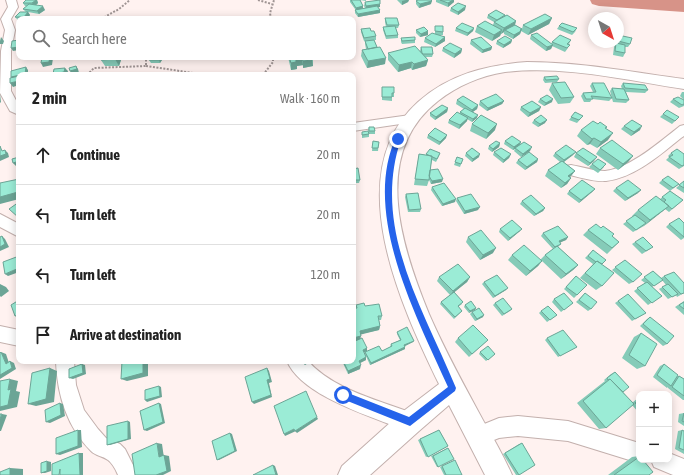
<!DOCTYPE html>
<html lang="en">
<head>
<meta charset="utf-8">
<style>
  :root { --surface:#fff; --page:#f6f6f6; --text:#222; --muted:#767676; --line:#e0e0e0 }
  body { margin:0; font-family:"Asap Condensed",sans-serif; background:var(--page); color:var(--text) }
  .controls { position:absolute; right:12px; bottom:12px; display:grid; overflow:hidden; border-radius:8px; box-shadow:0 2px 10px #0003 }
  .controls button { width:36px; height:36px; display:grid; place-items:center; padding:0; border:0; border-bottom:1px solid var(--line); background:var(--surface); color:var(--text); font:20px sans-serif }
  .compass { position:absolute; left:588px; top:12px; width:36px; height:36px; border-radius:50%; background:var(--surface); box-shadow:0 2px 10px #0003; rotate:141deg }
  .stop { position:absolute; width:12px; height:12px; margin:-9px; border:3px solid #2563eb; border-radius:50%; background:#fff }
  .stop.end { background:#2563eb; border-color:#fff; box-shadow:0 1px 4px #0008 }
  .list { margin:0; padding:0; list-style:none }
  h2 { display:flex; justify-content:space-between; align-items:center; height:52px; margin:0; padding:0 16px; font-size:17px }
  h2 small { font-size:13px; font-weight:400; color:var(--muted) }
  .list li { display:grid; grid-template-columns:26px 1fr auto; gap:12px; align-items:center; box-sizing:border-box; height:60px; padding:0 16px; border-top:1px solid var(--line) }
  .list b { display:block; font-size:15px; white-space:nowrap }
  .list em { font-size:13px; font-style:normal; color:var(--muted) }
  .icon { flex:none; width:22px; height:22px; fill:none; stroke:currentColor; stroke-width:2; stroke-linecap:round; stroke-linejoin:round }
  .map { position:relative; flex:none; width:684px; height:475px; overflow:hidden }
  .search { position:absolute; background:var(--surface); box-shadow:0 2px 10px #0003; left:16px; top:16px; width:340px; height:44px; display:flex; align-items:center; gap:10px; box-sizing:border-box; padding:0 14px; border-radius:8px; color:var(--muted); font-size:15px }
  .panel { position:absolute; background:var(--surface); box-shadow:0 2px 10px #0003; left:16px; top:72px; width:340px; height:292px; border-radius:8px }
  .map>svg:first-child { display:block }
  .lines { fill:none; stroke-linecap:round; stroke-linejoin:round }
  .river { fill:#d79388; fill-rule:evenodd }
  .minor-casing { stroke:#c3b0ad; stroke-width:2 }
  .tertiary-casing { stroke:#c3b0ad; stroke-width:2 }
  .path { stroke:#a09594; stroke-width:2; stroke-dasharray:2 1.5; stroke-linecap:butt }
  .minor { fill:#fff; fill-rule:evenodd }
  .tertiary { fill:#fff; fill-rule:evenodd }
  .wall { fill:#85cbb8 }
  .shaded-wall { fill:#6ca596 }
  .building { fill:#9becd6; stroke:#6ca596 }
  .route { fill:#2563eb }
</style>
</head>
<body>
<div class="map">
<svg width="684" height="475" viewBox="0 0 684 475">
  <rect width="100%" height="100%" fill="#fff2f0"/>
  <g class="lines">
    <path class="river" d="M590,0H684V12L599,6L592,4Z"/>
    <g class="minor-casing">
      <path id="minor" d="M6,0H16L18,7L11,19L15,30L11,51V91L19,106V115L10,111L0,93L1,51L5,30L1,19L8,7Z
        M410,115L414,116L416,119L414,122L353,131V123Z
        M684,125V136L681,138C660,155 634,178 606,181C594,182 578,177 566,174L564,170L566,166L571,165C582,167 594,171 605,171C629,169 661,141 680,126Z
        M0,214L19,224V237L0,227Z
        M0,326L19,330V346L0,342Z
        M56,361H74L76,385L84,410L98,429L106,438L120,444L125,449L138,475H118C116,470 112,463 108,460C103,456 96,456 91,451C67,427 57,394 56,361Z
        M287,361H308C333,390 382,401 417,415L420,422L417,429L410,432C376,418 302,397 287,361Z
        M518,416L568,421L639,443V460H646L639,463L568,441L518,436L499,438L479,446L472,443L469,436L472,429L499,418Z
        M669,453L684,459V475H673L654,467L651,460H669Z"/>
    </g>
    <g class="tertiary-casing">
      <path id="tertiary" d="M527,62C580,62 632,72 684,79V89C625,80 564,65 505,72C480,76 457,86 438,101C370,154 402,248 429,314C445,351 465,387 484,422C494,439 504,457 512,475H485L449,405L419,431L370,475H338L342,466L401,413L439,384C401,306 339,173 418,102C449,74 487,65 527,62Z"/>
    </g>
    <path class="path" d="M258,0L272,4
      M101,19L119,9L130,0
      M271,19L270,13L274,0
      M146,66L207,75
      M87,75L94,68L146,66V57
      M263,75L273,62V57"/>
    <use href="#minor" class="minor"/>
    <use href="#tertiary" class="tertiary"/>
  </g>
  <path class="wall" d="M26,0H37L38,3L36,5L45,10L39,14L28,12L30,15L27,19H19V20H18L15,17L26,12L23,9L27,6H25L23,3Z
    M350,0H366V1L360,0L363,6V8H365L364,6L365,2L380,4V7H378L380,10V13L358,17L355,13V9L350,2Z
    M397,0H409L408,2L402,5Z
    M416,0H431V4L419,8L416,4Z
    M436,0H454V2L448,7L436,2Z
    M451,8L465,10L458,15L450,11Z
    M488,15H505L516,21L515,25L522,29L523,25L552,18L549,24L528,35L521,31L520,34L513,39L504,34V32L501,34L500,36L492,41L475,32L477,26L493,25L494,22L487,18Z
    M385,18L399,25L398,28H396L398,35V38L386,39L383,30V27H386L385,22Z
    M435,26L443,32V35H438L445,37V41L435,47L424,42L425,38L435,34Z
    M559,26L577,28L575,32L572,35L557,29Z
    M456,28H474L473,31L467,36L455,31Z
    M361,29L371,31L376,36V40H374L377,47L385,64L367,68L361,56L362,50L366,49L365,44V41H364L361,32Z
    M416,30L428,31V35L420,37L416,33Z
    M531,35L551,44L552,42L571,40L569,44L568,48L565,52L552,46L551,49L546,51L530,39Z
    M618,35L630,44L628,47H625V53L623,57L613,55L614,47L615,44L613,43V42H618Z
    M401,38L415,40V43L402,44L401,42Z
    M471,40L492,47L491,50L482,53L470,44Z
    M512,40L511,43L503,48L496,44L497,41Z
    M421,47L433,54L432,57H426L428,60L426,66L412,70L411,68L398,72L388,60V53L420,51Z
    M443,48L462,49L461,53L454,58L442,51Z
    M103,57H122L119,66H105L101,60Z
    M164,57L160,63H151L149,60Z
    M191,57H208V58H192Z
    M288,57H313V66L303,68V65L297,66V69L291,70Z
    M544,77L559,79L557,82L545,83L543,80Z
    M552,83L574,97L570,103L558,104L549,90Z
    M592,83L612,98L609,101L592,99L590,102H584L581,96L583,93L593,92L590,86Z
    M623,83L648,90L645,93L626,92L629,100L626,103L613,102L610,91L612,88L622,89L621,86Z
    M382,87L394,93V97H392V101L382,100Z
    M682,92H684V100L680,96Z
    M540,99L552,102L544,106L538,102Z
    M673,99L684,100V106L679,108L670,102Z
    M457,100L478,105L477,109L473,112L477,118L472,122L467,119V121L459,129L448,123L449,120L460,114V112L464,109L456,104Z
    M480,101H504L502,104L487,111L479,105Z
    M521,107H541L539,111L528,117L520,110Z
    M448,108L447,112L435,120L430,116V113Z
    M575,112L583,116L577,123L569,120Z
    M663,114L679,117L672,124L660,117Z
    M534,120L545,123L538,127L532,123Z
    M472,124L495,130L486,139L470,131Z
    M598,124L607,127L606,129L608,140L597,148L590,144L587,145L577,136L581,130Z
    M624,126L640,130L631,136L621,129Z
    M369,127L375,131V134H369L368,131Z
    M353,131L355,139V142L353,143Z
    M362,132L369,134V137L362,138Z
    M428,135L446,138L439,145L427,138Z
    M373,141L379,142L378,151H372Z
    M505,141L521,142L520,145L530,151L521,157L514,151L515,149L513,150L504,144Z
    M500,143L499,147L492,152L488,149L489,146Z
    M600,148L633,156L628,162L618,170L596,154Z
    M494,152L511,154L509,158L503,163L493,155Z
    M440,153L439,156L436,162L432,160L430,170L442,182L431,184L429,180L427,186L414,185L419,154L426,155V154Z
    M466,153L479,157L472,162L465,156Z
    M555,153L573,155L564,162L575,171L570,177L571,178L567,184L561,188L545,176L548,170L560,162L553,156Z
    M576,153L594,161L588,166L574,157Z
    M671,153L684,154V166L679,169L666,160L669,157L668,156Z
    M457,157L463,159L460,167L454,165Z
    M538,159L537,162L525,170L516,163L518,160Z
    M592,164L604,167L598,173L589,167Z
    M353,169L360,180L359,183H353Z
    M662,180L679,184L670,191L659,183Z
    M684,181V193L676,188Z
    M432,187L455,202L442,206L431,190Z
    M616,188L638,193L625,201L613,191Z
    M595,189L592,192L579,203L567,194L569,191Z
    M670,191L683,200L669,212L665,209L644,226L633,232L623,224L633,217L632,216L638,210L660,199Z
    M406,194L421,209L420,212H408L405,197Z
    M457,198L478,210L464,214L456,201Z
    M522,201L545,208L543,211L534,216L520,204Z
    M684,223V238L681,240L666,227L669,224Z
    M500,229L520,231L508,241L499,232Z
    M588,230L612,236L619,242L607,254L583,235Z
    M543,233L568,237L566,240L560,242L561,244L558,247L578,265L573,270L561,279L542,261L538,266L526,276L508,260L512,255L540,260L545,255L553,249L541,236Z
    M468,237L493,253L480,260L466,242Z
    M635,242L650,249L642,254L632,244Z
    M593,250L602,264V286L596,290L580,278L593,264L585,258Z
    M625,260L633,282L629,284L612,270Z
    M653,271L661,278L664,276L684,283V293L677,297L676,295L668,299L659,289L666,285L662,280L652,287L662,296L648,305L634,291L645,283L641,280Z
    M576,276L577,295L574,298L564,289Z
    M439,277H470L467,282L454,292L462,304L458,307L462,311L454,319L440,304L441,302L450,295L437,281Z
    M484,282L506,290L493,298L482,284Z
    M585,293L591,309L588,311L576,302Z
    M554,299L573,303L561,312L552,302Z
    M618,301L646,313L632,321L615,303Z
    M684,301V315L675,307Z
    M495,303L512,309L510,311L502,316L493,305Z
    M356,305L365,306L382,316L381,320H379L380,326L379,330L360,334V339L367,348V351H382L390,347L391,344L400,340L397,334V332L413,342L405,346V349L370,365L365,354V352L364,353L366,360L360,363V369L348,374L342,361H353L357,341H353V309L356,308Z
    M465,305L476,308L469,313L464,307Z
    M541,311L557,315L547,322L539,313Z
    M472,312L483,317L475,321L470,314Z
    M650,317L667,344L663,346L640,326L647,319Z
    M641,333L645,366L637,369L622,358L634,337Z
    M458,338L488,340L469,357L455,342Z
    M547,338L577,347L558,357L545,340Z
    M480,352L495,354L486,361L479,354Z
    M664,364L678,376H679L684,379V400H683L668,388V387L667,388L653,377L660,366Z
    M615,372L623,392L632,403L639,397V413L632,405L606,428L599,429L577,403L605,381L604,380L611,374Z
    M684,413V426L678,422L679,414Z
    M439,430L448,446L426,457L418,440Z
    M682,430L684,431V454L675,449L678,431Z
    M522,443L519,475H516L503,454L519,444Z
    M448,448L438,467H437L431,456Z
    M639,456L649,475H608L632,457Z
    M453,461L462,475H444L440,467Z"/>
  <path class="shaded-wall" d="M36,0H37L38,3L34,7L32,3Z
    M406,0H409L408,2L402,5V1Z
    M453,0H454V2L448,7V3Z
    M432,1L431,4L419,8L420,4Z
    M380,4V7L366,9V6Z
    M43,6L45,10L39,14L37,11Z
    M363,6V10L356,11V8Z
    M466,6L465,10L458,15V12Z
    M380,10V13L358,17V14Z
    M28,12L30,15L27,19H25L24,17Z
    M552,18L549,24L528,35L531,29Z
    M516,21L514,27L505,30L504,32L501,34L504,28Z
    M474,28L473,31L467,36L468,33Z
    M522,29L520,34L513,39L514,35Z
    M502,30L500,36L492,41L494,35Z
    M428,31V35L420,37L421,34Z
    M1,37L4,41L3,44H0V41Z
    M445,37V41L435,47L436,44Z
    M512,40L511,43L503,48L504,45Z
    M553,45L551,49L546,51L547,47Z
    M19,47V50L13,51L11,48Z
    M492,47L491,50L482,53L483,50Z
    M462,49L461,53L454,58L455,54Z
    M50,57H52L53,58L52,65L43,67L41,63Z
    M116,57H122L119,66L115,59Z
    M161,57H164L160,63L159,60Z
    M386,58L385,64L367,68L368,61Z
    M302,59L303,65L297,66V69L291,70V63L296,60Z
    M312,60L313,66L303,68V61Z
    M428,60L426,66L412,70L414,64Z
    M412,62L411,68L398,72L399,65Z
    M76,66L78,69L79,73L72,74L70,71Z
    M26,67L28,70V75H19V79L13,80L11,77Z
    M65,68L68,71L67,75H54L53,74Z
    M19,81V85L13,87L10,83Z
    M0,94L1,102L0,103Z
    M553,99L552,102L544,106L546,103Z
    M504,101L502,104L487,111L488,108Z
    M478,105L477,109L471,113L472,110Z
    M541,107L539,111L528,117L530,113Z
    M448,108L447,112L435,120L436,117Z
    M478,115L477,118L472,122L473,119Z
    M468,118L467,121L459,129L460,125Z
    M547,120L545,123L538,127L540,124Z
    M497,124L495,130L486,139L488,133Z
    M642,126L640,130L631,136L634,132Z
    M613,133L608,140L597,148L601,142Z
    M447,135L446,138L439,145L440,142Z
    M594,138L590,144L587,145L592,139Z
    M521,142L519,146L513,150L514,147Z
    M500,143L499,147L492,152L493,149Z
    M532,147L530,151L521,157L523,154Z
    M5,150L8,153L9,157L0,161V156Z
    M576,152L573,155L562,163L564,160Z
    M480,154L479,157L472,162L473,159Z
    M511,154L509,158L503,163L504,160Z
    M633,156L628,162L618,170L623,164Z
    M597,157L594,161L588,166L590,163Z
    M538,159L537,162L525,170L527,167Z
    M19,161V165L16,166L13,163Z
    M575,171L571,176L564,181L568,176Z
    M571,178L567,184L561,188L565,183Z
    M443,179L442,182L431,184L432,181Z
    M19,186V199L0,204V197Z
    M595,189L592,192L579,203L581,200Z
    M641,190L638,193L625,201L628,198Z
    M456,199L455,202L442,206L443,204Z
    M669,206L663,211L644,226L650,220Z
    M480,207L478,210L464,214L465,211Z
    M545,208L543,211L534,216L536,214Z
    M522,229L520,231L508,241L510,238Z
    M2,236L5,239L9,247L0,251V247Z
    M568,237L566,240L557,244L559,241Z
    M496,248L493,253L480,260L483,255Z
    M542,261L538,266L526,276L530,271Z
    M578,265L573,270L561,279L566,274Z
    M19,268V272L8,276L5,274Z
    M470,277L467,282L451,295L453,291Z
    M0,284L6,287L9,291L1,297L0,296Z
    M508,288L506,290L493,298L495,296Z
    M476,308L475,310L469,313L470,311Z
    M19,314V318L15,316Z
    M484,315L483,317L475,321L477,319Z
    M380,326L379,330L359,335L360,331Z
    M361,336L360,340L353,341V338Z
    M414,341L413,342L403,347L404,345Z
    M405,347V349L370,365L371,363Z
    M367,348V351L362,353L363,350Z
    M1,352L6,354L10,366L6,364Z
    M366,357V360L358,364L359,361Z
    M10,361L14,363L16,369L0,379V375Z
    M143,361H148V376L127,381L121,379Z
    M308,361H310V362L305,365L304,364Z
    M82,364L85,365L86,374L73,379L69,378Z
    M361,365L360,369L348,374V371Z
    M50,368L57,371L54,402L36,406L28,404Z
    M267,368L269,371L272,382L269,383L272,397L254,404L252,402L267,380Z
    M10,379L18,381L16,391L20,392L17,407L0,411V407L8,390Z
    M159,386L161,387L162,397L147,402L145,400Z
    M60,403L63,404L65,416L50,423L46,422Z
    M159,403L161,404L165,423L147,431L144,430Z
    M2,414L7,415L1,431H0V419Z
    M317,417L318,419L297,433L295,431Z
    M128,421L130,422L131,439L110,445H107Z
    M294,429L296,431L285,436L284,434Z
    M78,430H81L82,447L60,455L56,454Z
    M230,433L232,434L237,451L219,460H217Z
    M157,443L162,444L164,458L159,457Z
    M79,453H83V475H79Z
    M164,455L169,456L171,471L163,475H156Z
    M47,461L51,462V471L45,473H41Z
    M273,465L275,466L278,475H276Z
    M10,468L23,469V475H10Z"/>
  <path class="building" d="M26,0H36L32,3H23Z
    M351,0H360L363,6L356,8Z
    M380,0V4L366,6L365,2Z
    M418,0H431L432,1L420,4L416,1Z
    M440,0H453L448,3Z
    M458,3L466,6L458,12L451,8Z
    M29,4L43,6L37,11L23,9Z
    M377,6L380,10L358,14L355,10Z
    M496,10L505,15L497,20L488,15Z
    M20,12H28L24,17H15Z
    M545,14L552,18L531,29L523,25Z
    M507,15L516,21L504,28L494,22Z
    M385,18H397L399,25H387Z
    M485,21L502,30L494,35L477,26Z
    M462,23L474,28L468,33L456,28Z
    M562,23L577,28L573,32L559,26Z
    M515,25L522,29L520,30L521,31L514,35L505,30Z
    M395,26L398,35L386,36L383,27Z
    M435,26H443V32L435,31Z
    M424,27L428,31L421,34L416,30Z
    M370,28L371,31H374L376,36L364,38L361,29Z
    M432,33L445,37L436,44L425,38Z
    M537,33L553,45L547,47L531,35Z
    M560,35L571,40L567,44L570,45L567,48L552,42Z
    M618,35L632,38L630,44L618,41Z
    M505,36L512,40L504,45L497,41Z
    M415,37V40L402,41L401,38Z
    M481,37L492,47L483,50L471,40Z
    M19,40V47L11,48L12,41Z
    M374,40L377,47L368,49L365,41Z
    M450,43L462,49L455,54L443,48Z
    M616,43L625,45V53L615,51Z
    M415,46L428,60L414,64L412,62L399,65L388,53Z
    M380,47L386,58L368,61L362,50Z
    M421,47H432L433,54H423L422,53Z
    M42,57H50L49,62L41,63Z
    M103,57H116L115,59L101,60Z
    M151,57H161L159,60H149Z
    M289,57H311L312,60L303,61L302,59L296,60V62L291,63Z
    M76,66L77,69L70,71L69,68Z
    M26,67L25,74L11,77V71Z
    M65,68L64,72L53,74L54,69Z
    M44,73L47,74L40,75Z
    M64,73L63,75H53Z
    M19,76V81L10,83V78Z
    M557,76L559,79L546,80L544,77Z
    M565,82L574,97L561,98L552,83Z
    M592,83H604L612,98L591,96L593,99H586L583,93L596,92Z
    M623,83L645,85L648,90L625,88Z
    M382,87H394V93H392V97H382Z
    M612,88L624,89L629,100L616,99Z
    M496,94L504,101L488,108L480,101Z
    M547,95L553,99L546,103L540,99Z
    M463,96L478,105L472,110L457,100Z
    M678,97L684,100V104L682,105L673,99Z
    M532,101L541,107L530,113L521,107Z
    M442,105L448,108L436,117L430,113Z
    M465,108L478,115L473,119L460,112Z
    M667,110L679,117L675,121L663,114Z
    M457,112L468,118L460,125L449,120Z
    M575,112L583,116L579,120L571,117Z
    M481,115L497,124L488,133L472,124Z
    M541,115L547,120L540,124L534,120Z
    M632,120L642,126L634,132L624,126Z
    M593,121L598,124L600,122L607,127L605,128L613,133L601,142L594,138L592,139L581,130Z
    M369,127H374L375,131H369Z
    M435,128L447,135L440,142L428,135Z
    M353,131H354L355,139H353Z
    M368,131L369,134L362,135V132Z
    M512,136L521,142L514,147L505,141Z
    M612,140L633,156L623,164L600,148Z
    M373,141L379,142L378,148H372Z
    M496,141L500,143L493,149L489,146Z
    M524,142L532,147L523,154L515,148Z
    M566,145L576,152L564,160L555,153Z
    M0,146L2,151L5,150L6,154L0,156Z
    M472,148L480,154L473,159L466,153Z
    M501,148L511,154L504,160L494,152Z
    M583,148L597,157L590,163L576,153Z
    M430,149L440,153L437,159L426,154Z
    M677,149L684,154V165L682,166L669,157L673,155L671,153Z
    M529,152L538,159L527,167L518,160Z
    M419,154L432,156L429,180L415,179Z
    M19,157V161L13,163L12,159Z
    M457,157L463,159L461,164L455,162Z
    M598,159L606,164L600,170L592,164Z
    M562,161L575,171L568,176L571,178L565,183L548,170Z
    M358,168L360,180H353V169Z
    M438,169L443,179L432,181L429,176L430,170Z
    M668,176L679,184L673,188L662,180Z
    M19,179L18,192L0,197V183Z
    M582,180L595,189L581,200L569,191Z
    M628,180L641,190L628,198L616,188Z
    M684,181V188L679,185Z
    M444,183L456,199L443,204L432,187Z
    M670,191L683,200L672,209L664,202L666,200L662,197Z
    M418,193L421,209L409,210L406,194Z
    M471,194L480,207L465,211L457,198Z
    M531,195L545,208L536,214L522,201Z
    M656,196L669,206L650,220L638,210Z
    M19,202V218L9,209Z
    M635,215L646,223L636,230L626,221Z
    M679,218L684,223V237L669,224Z
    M512,220L522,229L510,238L500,229Z
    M596,224L601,228L603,226L614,234L612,236L619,242L612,248L588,230Z
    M558,226L568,237L559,241L561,244L555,247L543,233Z
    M481,230L496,248L483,255L468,237Z
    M2,236L5,244L0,247V237Z
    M643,237L653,247L646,251L635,242Z
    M524,245L542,261L530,271L512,255Z
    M557,246L578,265L566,274L545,255Z
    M593,250L606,260L602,264L597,261L596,262L588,256Z
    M19,256V268L5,274L3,262Z
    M625,260L642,274L633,282L615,267Z
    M597,261L614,273L602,286L585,273Z
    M458,264L470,277L453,291L439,277Z
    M653,271L663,280L654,286L644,277Z
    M674,272L684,283V293L681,294L664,276Z
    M497,275L508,288L495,296L484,282Z
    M576,276L587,285L577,295L566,287Z
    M647,282L662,296L652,303L637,288Z
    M668,284L678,294L672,297L662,287Z
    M454,292L463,302L458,306L462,311L455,317L441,302Z
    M564,293L573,303L564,310L554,299Z
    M585,293L597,302L591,309L579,300Z
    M628,294L646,313L635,319L618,301Z
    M503,298L512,309L504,314L495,303Z
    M19,300V314L15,316L11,305Z
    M471,301L476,308L470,311L465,305Z
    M684,302V309L679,305Z
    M364,303L365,306L379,304L382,316H378L380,326L360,331L361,336L353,338V309L357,308L356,305Z
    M548,306L557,315L550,320L541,311Z
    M479,308L484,315L477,319L472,312Z
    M650,317L674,336L667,344L643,324Z
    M473,325L488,340L472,354L458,338Z
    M407,327L414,341L404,345L405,347L371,363L365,352L379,346L382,351L392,346L391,344L401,340L397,332Z
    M563,330L577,347L560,356L547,338Z
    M641,333L657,344L645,366L629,355Z
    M362,338L367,348L363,350L366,357L359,361L361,365L348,371L343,361H353V342Z
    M488,346L495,354L488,360L480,352Z
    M1,352L6,364L10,361L12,368L0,375V353Z
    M122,361H143V373L121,379Z
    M303,361H308L304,364Z
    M82,364L83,373L69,378V369Z
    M664,364L678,375L671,386L657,375Z
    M50,368L46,399L28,404L32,373Z
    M267,368L270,379L267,380L271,395L252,402L245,377Z
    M615,372L629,387L623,392L610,379L608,380L607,378Z
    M679,376L684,379V396L672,387Z
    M10,379L8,390L11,389L8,405L0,407V381Z
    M610,379L634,404L606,428L583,401Z
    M159,386L160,396L145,400V390Z
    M306,391L317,417L295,431L294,429L284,434L274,406Z
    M639,399V407L635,403Z
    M60,403L61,415L46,422L45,410Z
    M159,403L163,422L144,430L140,411Z
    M684,413V422L682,421Z
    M0,414H2L0,419Z
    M128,421V439L107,445V426Z
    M78,430V446L56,454V438Z
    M439,430L448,446L428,457L420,439Z
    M682,430L684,431V450L679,448Z
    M230,433L235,451L217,460L212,441Z
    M157,443L159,457L164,455L167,471L156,475H135L132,454Z
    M522,443L535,465L519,475L505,453Z
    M448,448L454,459L438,467L433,456Z
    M79,453L80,475H60V469L59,475H52V464Z
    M639,457V460H643L653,472L649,475H614Z
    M455,460L462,475H446L442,466Z
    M47,461V471L41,473V463Z
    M273,465L276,475H253Z
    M10,468V475H0V472Z"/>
  <path class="route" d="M396,137L401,139C371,228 423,308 456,388L455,391L410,426L340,398L339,395L343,391L409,417L448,387C417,317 361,214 396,137Z"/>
</svg>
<div class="controls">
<button>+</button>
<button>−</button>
</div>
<svg class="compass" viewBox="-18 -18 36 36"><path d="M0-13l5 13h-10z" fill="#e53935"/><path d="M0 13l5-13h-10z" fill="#767676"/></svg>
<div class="stop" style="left:343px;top:395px"></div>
<div class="stop end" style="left:398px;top:139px"></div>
<div class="search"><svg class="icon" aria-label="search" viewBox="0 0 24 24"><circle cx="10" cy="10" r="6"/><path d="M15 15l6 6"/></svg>Search here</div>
<section class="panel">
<h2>2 min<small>Walk · 160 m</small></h2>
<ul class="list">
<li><svg class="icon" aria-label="ahead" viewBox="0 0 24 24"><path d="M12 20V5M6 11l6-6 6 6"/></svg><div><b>Continue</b></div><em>20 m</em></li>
<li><svg class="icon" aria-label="left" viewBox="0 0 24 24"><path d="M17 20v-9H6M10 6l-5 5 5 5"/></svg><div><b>Turn left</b></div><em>20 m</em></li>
<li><svg class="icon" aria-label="left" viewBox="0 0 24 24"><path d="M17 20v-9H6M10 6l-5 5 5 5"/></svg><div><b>Turn left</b></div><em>120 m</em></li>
<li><svg class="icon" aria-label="arrive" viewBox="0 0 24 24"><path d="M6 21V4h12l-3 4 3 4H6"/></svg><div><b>Arrive at destination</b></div></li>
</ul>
</section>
</div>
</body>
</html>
